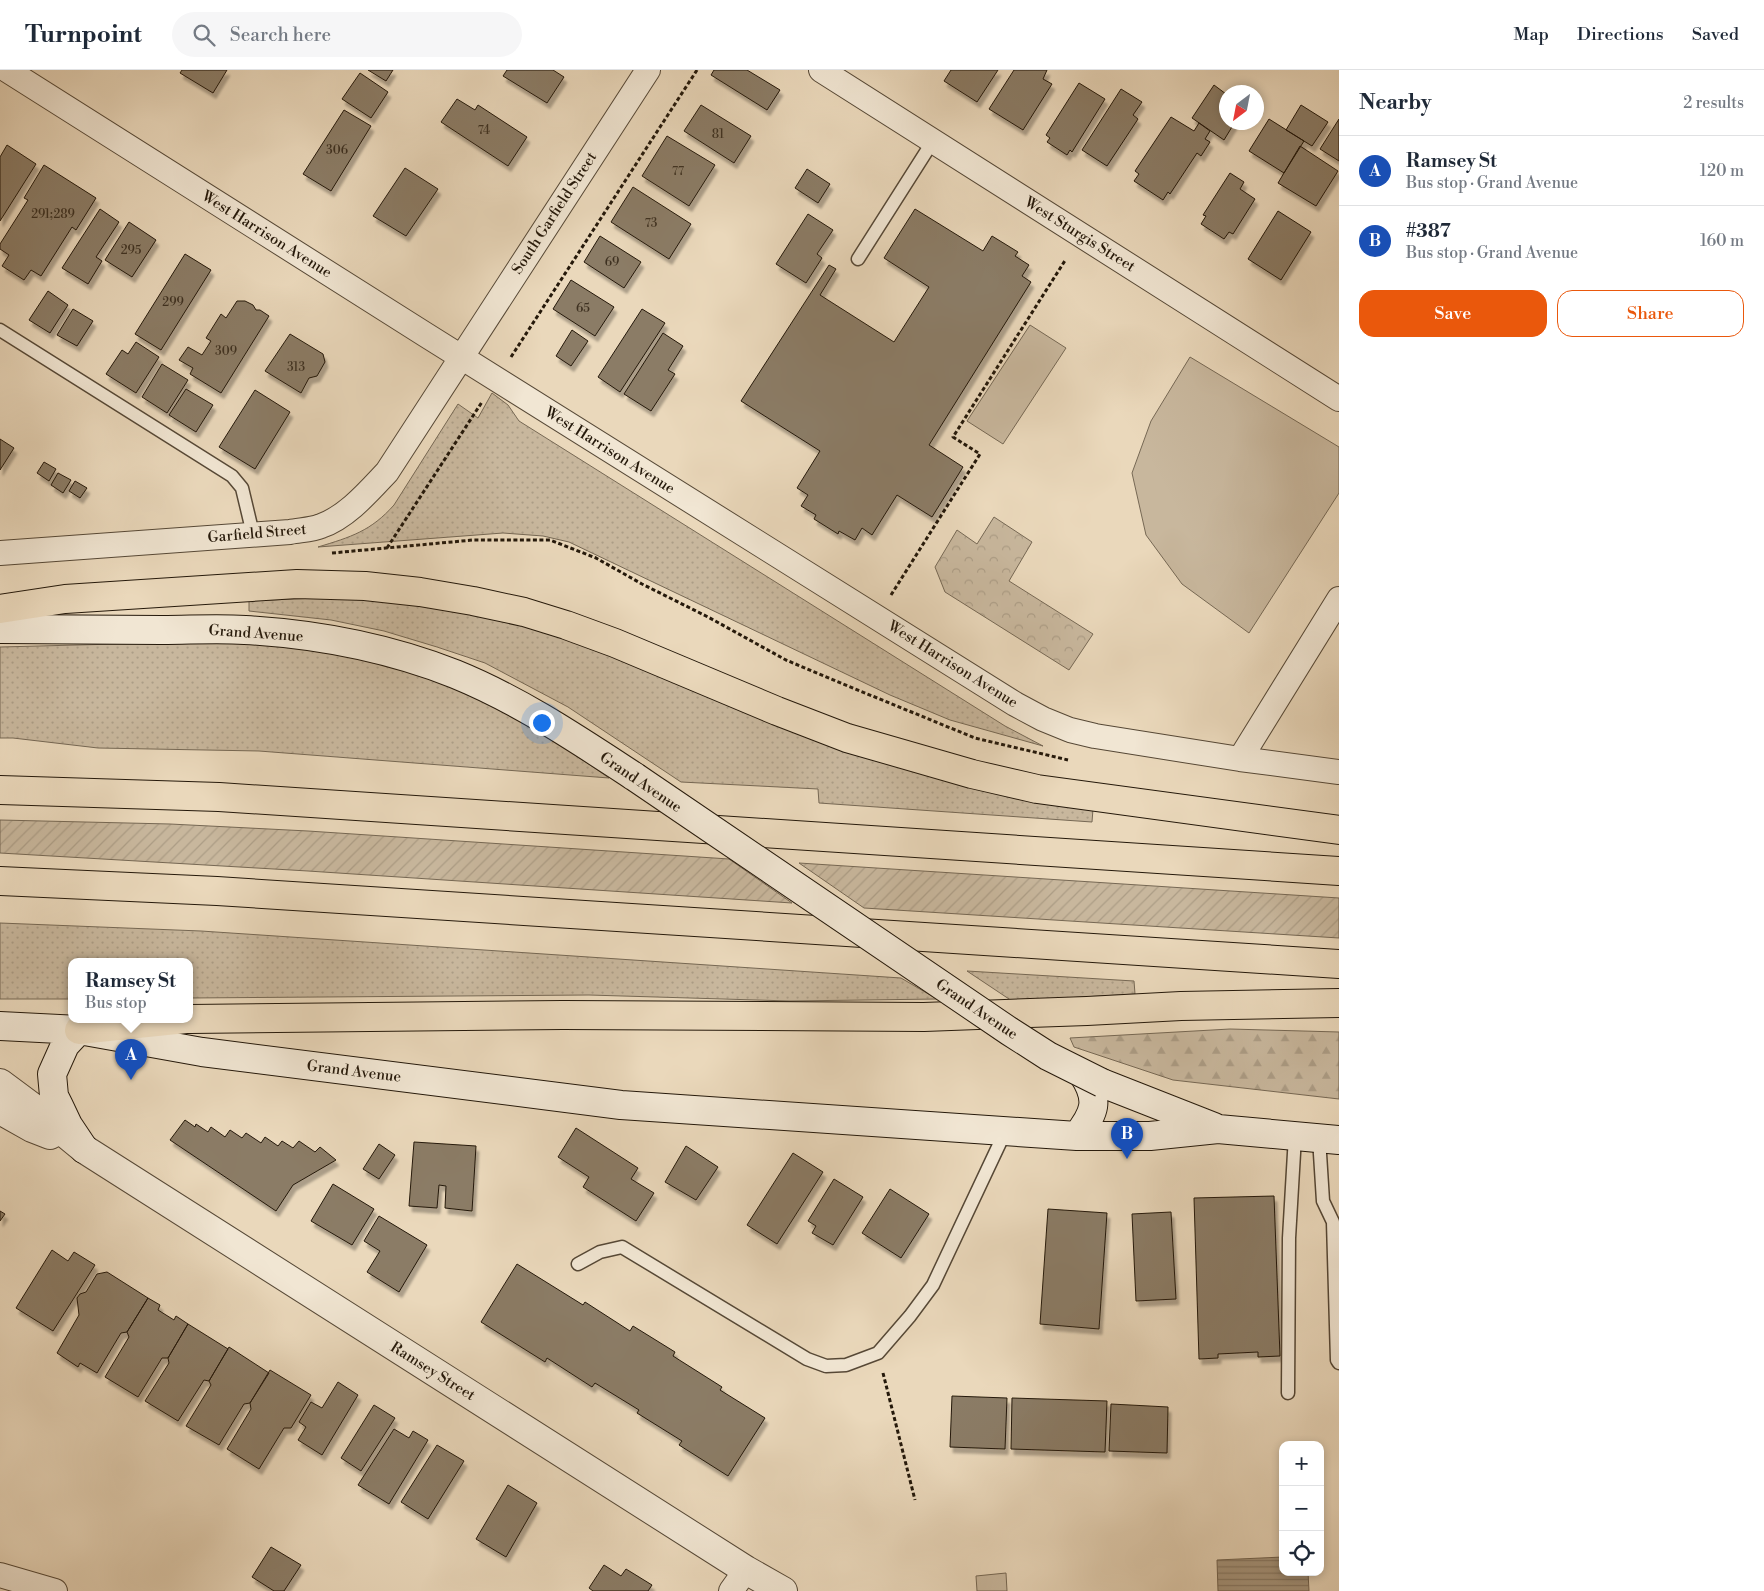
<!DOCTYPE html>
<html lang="en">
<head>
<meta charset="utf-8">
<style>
  :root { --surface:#fff; --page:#f6f6f7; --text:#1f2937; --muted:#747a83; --line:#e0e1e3; --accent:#ea580c }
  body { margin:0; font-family:"Libre Bodoni",serif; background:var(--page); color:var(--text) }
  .controls { position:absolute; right:15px; bottom:15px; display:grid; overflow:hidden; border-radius:10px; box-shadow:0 2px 8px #0003 }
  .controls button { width:45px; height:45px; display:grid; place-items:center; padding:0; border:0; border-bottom:1px solid var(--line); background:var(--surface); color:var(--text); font:25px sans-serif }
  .compass { position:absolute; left:1219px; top:15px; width:45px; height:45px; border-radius:50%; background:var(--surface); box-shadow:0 2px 8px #0003; rotate:212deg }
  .you { position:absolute; left:541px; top:652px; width:18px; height:18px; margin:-12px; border:4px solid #fff; border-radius:50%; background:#1a73e8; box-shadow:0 0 0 8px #1a73e833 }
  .badge { display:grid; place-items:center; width:32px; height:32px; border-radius:50%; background:var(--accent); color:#fff; font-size:16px; font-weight:700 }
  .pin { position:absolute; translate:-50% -41px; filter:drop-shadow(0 1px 2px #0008) }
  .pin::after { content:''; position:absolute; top:26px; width:18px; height:15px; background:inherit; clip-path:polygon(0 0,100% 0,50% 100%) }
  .popup { position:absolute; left:68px; top:888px; width:125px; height:65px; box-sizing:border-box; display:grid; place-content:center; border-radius:10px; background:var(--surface); filter:drop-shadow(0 1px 4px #0005); font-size:16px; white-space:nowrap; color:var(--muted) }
  .popup b { font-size:19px; color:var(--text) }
  .popup::after { content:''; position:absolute; left:50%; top:100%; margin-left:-10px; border:10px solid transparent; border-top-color:var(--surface) }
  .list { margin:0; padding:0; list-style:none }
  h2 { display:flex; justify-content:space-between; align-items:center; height:65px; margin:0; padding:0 20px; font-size:21px }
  h2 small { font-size:16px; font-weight:400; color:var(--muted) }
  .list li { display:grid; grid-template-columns:32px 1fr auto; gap:15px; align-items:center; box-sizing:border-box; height:70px; padding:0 20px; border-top:1px solid var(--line) }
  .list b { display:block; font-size:19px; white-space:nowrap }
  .list p { margin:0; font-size:16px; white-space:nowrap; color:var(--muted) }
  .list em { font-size:16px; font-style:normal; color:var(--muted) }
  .actions { display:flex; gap:10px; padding:15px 20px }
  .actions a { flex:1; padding:11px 0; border:1px solid var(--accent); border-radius:15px; text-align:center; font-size:18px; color:var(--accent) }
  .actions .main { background:var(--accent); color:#fff }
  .icon { flex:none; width:28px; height:28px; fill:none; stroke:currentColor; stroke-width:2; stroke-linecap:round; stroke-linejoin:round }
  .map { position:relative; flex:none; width:1339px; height:1521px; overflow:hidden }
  header { display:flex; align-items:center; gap:30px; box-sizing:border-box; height:70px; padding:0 25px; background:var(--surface); border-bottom:1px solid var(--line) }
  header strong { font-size:24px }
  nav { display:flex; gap:28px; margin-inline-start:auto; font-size:18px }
  .search { width:350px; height:45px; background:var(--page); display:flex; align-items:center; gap:12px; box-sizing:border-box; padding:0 18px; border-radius:28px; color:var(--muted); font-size:19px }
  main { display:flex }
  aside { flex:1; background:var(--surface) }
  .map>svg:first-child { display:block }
  .grass { fill:url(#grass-dots); stroke:#766854 }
  .forest { fill:url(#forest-firs); stroke:#766854 }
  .park { fill:url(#park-crowns); stroke:#766854 }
  .garden { fill:url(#garden-furrows); stroke:#766854 }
  .pitch { fill:#c8b79d; stroke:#766854 }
  .water { fill:url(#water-rules); stroke:#736450 }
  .building { fill:#8b7c66; stroke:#24180a; filter:url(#shadow) }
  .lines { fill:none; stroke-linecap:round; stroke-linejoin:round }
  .service-casing { stroke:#564836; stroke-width:15 }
  .minor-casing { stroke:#564836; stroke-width:26 }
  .tertiary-casing { stroke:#564836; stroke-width:30 }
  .secondary-casing { stroke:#24180a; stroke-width:30 }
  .motorway-casing { stroke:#24180a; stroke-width:30 }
  .path { stroke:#24180a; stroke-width:3; stroke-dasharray:4 2.5; stroke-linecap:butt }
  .service { stroke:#f1e6d3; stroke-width:12 }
  .minor { stroke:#f1e6d3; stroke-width:24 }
  .tertiary { stroke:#f1e6d3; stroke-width:28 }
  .secondary { stroke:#f1e6d3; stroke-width:28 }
  .motorway { stroke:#ead8bb; stroke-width:28 }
  .secondary-bridge-casing { stroke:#24180a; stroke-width:30; stroke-linecap:butt }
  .secondary-bridge { stroke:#f1e6d3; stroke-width:28 }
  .labels { text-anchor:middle; stroke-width:4; stroke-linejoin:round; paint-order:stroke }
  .number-label { font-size:12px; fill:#3e3121 }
  .street-label { font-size:15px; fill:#24180a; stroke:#f1e6d3 }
</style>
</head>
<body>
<header>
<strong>Turnpoint</strong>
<div class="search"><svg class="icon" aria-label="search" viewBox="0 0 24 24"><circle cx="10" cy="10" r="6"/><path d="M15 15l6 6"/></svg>Search here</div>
<nav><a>Map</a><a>Directions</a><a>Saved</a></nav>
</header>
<main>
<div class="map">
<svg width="1339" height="1521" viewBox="0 0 1339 1521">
  <defs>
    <pattern id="grass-dots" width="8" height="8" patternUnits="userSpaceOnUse" patternTransform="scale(1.25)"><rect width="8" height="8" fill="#c8b79d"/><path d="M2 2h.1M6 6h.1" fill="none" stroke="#ac9d86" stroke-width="1.8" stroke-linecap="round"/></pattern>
    <pattern id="forest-firs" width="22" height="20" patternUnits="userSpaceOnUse" patternTransform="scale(1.25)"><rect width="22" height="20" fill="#c8b79d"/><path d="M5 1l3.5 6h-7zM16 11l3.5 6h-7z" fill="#ac9d86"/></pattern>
    <pattern id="park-crowns" width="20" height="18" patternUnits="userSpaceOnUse" patternTransform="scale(1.25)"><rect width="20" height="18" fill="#c8b79d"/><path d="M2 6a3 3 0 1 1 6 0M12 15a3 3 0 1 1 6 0" fill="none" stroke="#ac9d86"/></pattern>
    <pattern id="garden-furrows" width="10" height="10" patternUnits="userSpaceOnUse" patternTransform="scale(1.25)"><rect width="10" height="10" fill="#c8b79d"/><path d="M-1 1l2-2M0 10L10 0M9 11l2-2" fill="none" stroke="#ac9d86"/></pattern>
    <pattern id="water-rules" width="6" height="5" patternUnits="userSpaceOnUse" patternTransform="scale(1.25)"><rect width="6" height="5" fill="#a7977f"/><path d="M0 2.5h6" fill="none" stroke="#887a66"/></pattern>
    <filter id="shadow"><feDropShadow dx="3" dy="5.5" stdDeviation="1" flood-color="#0004"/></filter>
  </defs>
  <rect width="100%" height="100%" fill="#ead8bb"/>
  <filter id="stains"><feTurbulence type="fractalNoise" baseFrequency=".004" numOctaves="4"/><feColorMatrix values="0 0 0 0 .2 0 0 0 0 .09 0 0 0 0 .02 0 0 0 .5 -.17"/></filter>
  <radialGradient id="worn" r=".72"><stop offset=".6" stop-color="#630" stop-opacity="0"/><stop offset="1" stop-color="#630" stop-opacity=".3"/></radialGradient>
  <path class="grass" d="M492,323L508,335L519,351L1005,656L1043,676L950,650L890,625L569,472L543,466L503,463L318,477C351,467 371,461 394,435L458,334L478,348Z
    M338,527L417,533L520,553L1093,739L1092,752L819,733L818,719L681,712L568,637L485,593L437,577L384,561L331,550L249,541V531Z
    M233,571C314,578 394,591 469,624C519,646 564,677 609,708L259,681L98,678L13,668H0V577Z
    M0,853L201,861L901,908L937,929L790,931L589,925L190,928V891H72V929H0Z
    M967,901L1134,911L1135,924L1012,931Z"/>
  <path class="forest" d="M1230,959L1339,962V1029L1173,1010L1074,977L1070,968Z"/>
  <path class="park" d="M994,447L1032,472L1009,511L1093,564L1069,600L945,522L935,497L957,460L977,474Z"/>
  <path class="garden" d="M0,750L170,754L308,761L729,789L792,833L308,801L0,783Z
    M799,793L1339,828V868L864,838Z"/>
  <path class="pitch" d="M1030,255L1066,278L1003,374L967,351Z
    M1190,287L1339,377V423L1249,563L1182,514L1146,465L1132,403L1151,351Z
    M1006,1503L1007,1521H977L976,1506Z"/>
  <path class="water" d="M1283,1487V1502H1308L1309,1521H1218L1217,1490Z"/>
  <path class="building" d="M182,0H227L213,23L180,3Z
    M368,0H393L386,11Z
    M507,0H553L564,7L547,33L503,6Z
    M714,0H747L780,20L767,40L711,5Z
    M951,0H998L977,32L944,11Z
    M1014,0H1047L1043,9L1052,14L1023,60L989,39Z
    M360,3L388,22L371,48L342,29Z
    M1079,13L1105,29L1072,82L1070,80L1067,85L1047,72L1050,68L1046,65Z
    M1214,15L1226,24V52H1235L1224,70L1192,48Z
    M1121,19L1142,32L1133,45L1138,49L1107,96L1082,80Z
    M457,29L475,40L478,35L527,67L508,96L441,52Z
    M701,35L751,66L734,93L684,61Z
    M1301,35L1328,52L1312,76L1286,60Z
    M344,40L371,56L331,121L303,104Z
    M1171,47L1194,61L1199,53L1210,61L1205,69L1210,72L1201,86L1197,83L1170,124L1168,122L1163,130L1134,111L1139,104L1135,101Z
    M1269,49L1304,71L1284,103L1249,81Z
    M1339,49V91L1320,79Z
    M667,66L715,95L689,136L642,106Z
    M7,75L36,94L0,151V87Z
    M1300,76L1338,101L1316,136L1278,113Z
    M44,95L96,128L76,160L72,157L41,206L31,200L24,210L2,196L9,185L0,179V174L28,130L24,128Z
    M405,98L438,119L406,166L373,146Z
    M807,99L830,114L818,133L795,118Z
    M1230,103L1244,112L1240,119L1255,129L1233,164L1229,162L1224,169L1201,154L1206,146L1203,145Z
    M633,117L691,154L669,189L611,152Z
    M100,139L119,152L96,187L102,191L88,214L62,198Z
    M915,139L983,181L992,166L1018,182L1015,186L1029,195L1022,206L1031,212L929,375L963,397L932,447L897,425L872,465L862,458L855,470L839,461L838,464L814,449L816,445L801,436L808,425L797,418L820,381L741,331L829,195L836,199L820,225L894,272L929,217L884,188Z
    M1278,141L1311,162L1281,210L1248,189Z
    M808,144L833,160L817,184L822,188L806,213L776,194Z
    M129,152L156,170L132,207L105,190Z
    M600,166L641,192L624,218L584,192Z
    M185,184L211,200L161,280L135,264Z
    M571,210L614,237L595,266L553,239Z
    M48,221L68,235L50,263L29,250Z
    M237,231H245L253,235L256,240H260L269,246L221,323L190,304L193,298L179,290L188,277L202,285L211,271L206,268L221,244L226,248Z
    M73,239L93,251L77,276L57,265Z
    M642,239L665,253L620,322L598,307Z
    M572,260L588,271L571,296L556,286Z
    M663,263L683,276L668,300L675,304L651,341L624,324Z
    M290,264L323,284L325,292L317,306L309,308L301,323L265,301Z
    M136,272L159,287L136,323L106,304L122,280L128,284Z
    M162,294L188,310L167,343L142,327Z
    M186,319L213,335L196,362L169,345Z
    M255,320L290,342L255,399L219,377Z
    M0,369L14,378L0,400Z
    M44,392L56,399L49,411L37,403Z
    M58,403L71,410L63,423L51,415Z
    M75,411L87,418L80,428L69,421Z
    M185,1050L195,1057L196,1054L208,1062L211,1057L225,1067L230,1060L242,1068L246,1063L261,1073L265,1067L278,1076L282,1071L293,1078L299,1071L315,1082L320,1077L336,1090L293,1115L276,1141L170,1070Z
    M576,1058L638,1098L631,1109L654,1123L636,1151L583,1117L589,1107L558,1087Z
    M414,1072L476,1076L472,1141L445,1138L446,1116L439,1115L437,1138L409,1136Z
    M379,1074L395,1085L379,1109L363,1099Z
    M686,1076L718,1097L696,1130L665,1112Z
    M793,1083L823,1102L777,1174L747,1155Z
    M834,1109L863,1127L833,1175L812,1163L816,1156L808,1151Z
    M333,1114L374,1139L352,1175L311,1151Z
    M890,1119L929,1144L901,1188L862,1163Z
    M1274,1126L1280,1286L1258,1287V1282L1218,1284V1288L1199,1289L1194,1128Z
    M1048,1139L1107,1143L1099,1259L1040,1254Z
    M0,1141L5,1144L0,1151Z
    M1171,1142L1176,1229L1136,1231L1132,1144Z
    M379,1146L427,1175L399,1222L367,1202L380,1181L364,1171Z
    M52,1180L68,1191L74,1182L95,1195L53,1261L16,1238Z
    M517,1194L583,1235L585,1232L630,1261L633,1256L675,1282L673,1286L722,1317L720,1320L765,1348L728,1406L679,1375L682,1371L637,1343L639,1340L595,1313L592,1317L547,1288L545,1292L481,1252Z
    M107,1202L148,1228L127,1262L121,1263L97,1303L80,1293L78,1297L57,1283L79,1245L77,1228L80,1224L86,1222L97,1204Z
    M148,1228L160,1235L158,1240L174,1250L176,1246L188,1254L168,1288H162L138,1327L105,1307L129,1267L127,1262Z
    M188,1254L228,1279L209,1311L204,1310L178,1351L145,1331L169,1293L168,1288Z
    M229,1277L269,1303L250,1333L244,1334L219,1375L186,1356L211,1315L209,1311Z
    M270,1300L311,1325L291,1358H284L259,1399L227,1379L251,1339L250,1333Z
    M338,1312L358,1325L322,1385L298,1370L306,1357L299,1352L311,1332L322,1338Z
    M952,1326L1007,1328L1005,1379L950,1377Z
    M1012,1328L1107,1331L1105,1382L1011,1379Z
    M1111,1334L1168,1337L1167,1383L1109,1381Z
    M374,1335L395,1348L361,1401L341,1388Z
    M394,1359L409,1368L413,1361L428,1370L389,1434L358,1415Z
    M437,1375L464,1391L428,1449L401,1432Z
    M508,1415L537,1433L506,1487L476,1469Z
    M271,1477L301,1495L284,1521H274L252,1507Z
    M604,1495L621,1506L626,1499L652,1515L648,1521H593L589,1518Z"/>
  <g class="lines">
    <g class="service-casing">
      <path id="service" d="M858,189L933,71
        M0,260L232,406L242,418L253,464
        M1319,1068L1323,1131L1333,1152L1337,1290L1339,1293
        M578,1194L600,1182L622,1177L807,1289L826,1296L846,1295L878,1283L910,1246L933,1215L1006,1060
        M1288,1323L1289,1168L1295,1066"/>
    </g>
    <g class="minor-casing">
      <path id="minor" d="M7,0L426,265L1015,634L1043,649L1070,660L1095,666L1240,689L1339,702
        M821,0L1339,329
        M0,483L290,462C300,460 312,460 321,456C347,447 369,421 387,402L648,0
        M1240,689L1339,529
        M0,1505L55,1521
        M731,1521L746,1500"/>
    </g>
    <g class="tertiary-casing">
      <path id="tertiary" d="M0,1013L39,1042L84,1079L746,1500L783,1521
        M0,1040L32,1058L50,1065"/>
    </g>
    <g class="secondary-casing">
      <path id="secondary" d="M0,559C54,559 108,560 162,560C190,560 218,558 245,560C316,564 389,578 455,604C519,630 577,669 635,707
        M0,956L79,960L202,982L621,1035L1077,1066H1150L1218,1059L1339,1070
        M79,960L65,975L52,1004L54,1026L59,1036L68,1055L84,1079
        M1102,1013L1214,1057
        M1077,1066C1095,1043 1100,1030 1083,1004"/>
    </g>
    <g class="motorway-casing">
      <path id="motorway" d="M0,539L65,529L297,514L365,516L420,522L473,531L524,542L566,555L615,573L777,641L847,668L972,704L1037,719L1339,760
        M0,720L219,727L1339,801
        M0,811L217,821L1339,894
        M190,949L563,945L924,947L1087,941L1181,936L1339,933
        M79,960L186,949"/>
    </g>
    <path class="path" d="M511,287L697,0
      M387,478L482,332
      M332,483L473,470H550L596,488L642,514L708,547L786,590L843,614L975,668L1068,690
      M891,525L980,384L953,367L1066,189
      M883,1303L915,1430"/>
    <use href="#service" class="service"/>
    <use href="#minor" class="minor"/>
    <use href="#tertiary" class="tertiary"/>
    <use href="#secondary" class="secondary"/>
    <use href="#motorway" class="motorway"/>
    <g class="secondary-bridge-casing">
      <path id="secondary-bridge" d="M635,707L1009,961L1048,986L1102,1013"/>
    </g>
    <use href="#secondary-bridge" class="secondary-bridge"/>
  </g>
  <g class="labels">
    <g class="number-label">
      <text x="484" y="64">74</text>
      <text x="718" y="68">81</text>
      <text x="337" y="84">306</text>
      <text x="678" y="105">77</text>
      <text x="53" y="148">291;289</text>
      <text x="651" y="157">73</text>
      <text x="131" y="184">295</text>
      <text x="612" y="196">69</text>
      <text x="173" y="236">299</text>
      <text x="583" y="242">65</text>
      <text x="226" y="285">309</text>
      <text x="296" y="301">313</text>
    </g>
    <g class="street-label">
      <text transform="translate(554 143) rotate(-57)" y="5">South Garfield Street</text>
      <text transform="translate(267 164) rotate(32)" y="5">West Harrison Avenue</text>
      <text transform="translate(1080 164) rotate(32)" y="5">West Sturgis Street</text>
      <text transform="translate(610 380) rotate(32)" y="5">West Harrison Avenue</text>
      <text transform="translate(257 463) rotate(-5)" y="5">Garfield Street</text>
      <text transform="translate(256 563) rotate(4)" y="5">Grand Avenue</text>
      <text transform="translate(953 594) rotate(32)" y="5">West Harrison Avenue</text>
      <text transform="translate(641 712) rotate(34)" y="5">Grand Avenue</text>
      <text transform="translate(977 939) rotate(34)" y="5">Grand Avenue</text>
      <text transform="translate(354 1001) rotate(7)" y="5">Grand Avenue</text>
      <text transform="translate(433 1301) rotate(32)" y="5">Ramsey Street</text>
    </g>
  </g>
  <rect width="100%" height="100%" filter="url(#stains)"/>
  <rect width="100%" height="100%" fill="url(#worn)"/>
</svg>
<div class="controls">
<button>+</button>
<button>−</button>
<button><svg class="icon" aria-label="locate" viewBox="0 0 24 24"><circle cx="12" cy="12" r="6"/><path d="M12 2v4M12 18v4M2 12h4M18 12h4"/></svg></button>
</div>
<svg class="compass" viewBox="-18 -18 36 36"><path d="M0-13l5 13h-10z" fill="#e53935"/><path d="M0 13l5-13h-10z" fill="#747a83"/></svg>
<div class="you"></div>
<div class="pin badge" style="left:131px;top:1010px;background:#1a4fb4">A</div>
<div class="popup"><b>Ramsey St</b>Bus stop</div>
<div class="pin badge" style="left:1127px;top:1089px;background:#1a4fb4">B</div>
</div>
<aside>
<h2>Nearby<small>2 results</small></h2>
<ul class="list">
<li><span class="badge" style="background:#1a4fb4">A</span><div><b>Ramsey St</b><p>Bus stop · Grand Avenue</p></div><em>120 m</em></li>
<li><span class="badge" style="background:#1a4fb4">B</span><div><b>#387</b><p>Bus stop · Grand Avenue</p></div><em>160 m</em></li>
</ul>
<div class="actions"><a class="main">Save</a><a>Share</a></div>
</aside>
</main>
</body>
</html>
